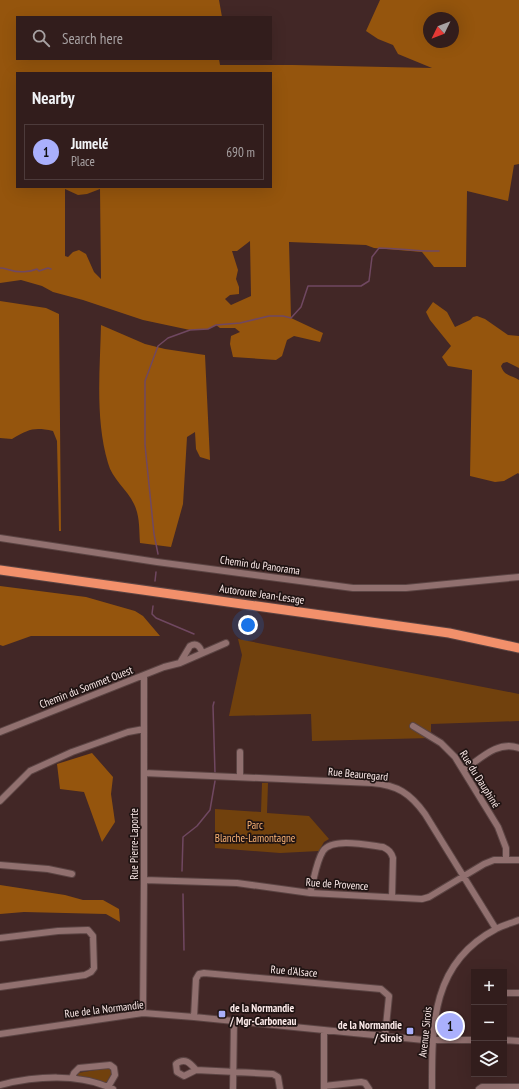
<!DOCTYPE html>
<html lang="en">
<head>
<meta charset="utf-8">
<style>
  :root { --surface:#321d1c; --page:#3d2a29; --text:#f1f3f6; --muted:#a8a2a3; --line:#4d3b3b; --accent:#aab0fc }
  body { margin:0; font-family:"PT Sans Narrow",sans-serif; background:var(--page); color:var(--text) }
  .controls { position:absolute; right:12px; bottom:12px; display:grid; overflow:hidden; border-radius:0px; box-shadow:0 4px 16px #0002 }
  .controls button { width:36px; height:36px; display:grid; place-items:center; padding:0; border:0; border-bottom:1px solid var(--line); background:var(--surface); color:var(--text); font:20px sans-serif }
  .compass { position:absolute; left:423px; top:12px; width:36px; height:36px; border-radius:50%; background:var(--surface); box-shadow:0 4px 16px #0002; rotate:227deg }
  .you { position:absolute; left:248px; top:625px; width:14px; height:14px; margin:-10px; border:3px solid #fff; border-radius:50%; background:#1a73e8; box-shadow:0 0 0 6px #1a73e833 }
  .badge { display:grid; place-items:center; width:26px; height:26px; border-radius:50%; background:var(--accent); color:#111; font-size:13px; font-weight:700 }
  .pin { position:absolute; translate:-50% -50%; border:2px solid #fff; box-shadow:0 1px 4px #0006 }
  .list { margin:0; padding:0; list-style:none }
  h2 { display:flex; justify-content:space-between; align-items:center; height:52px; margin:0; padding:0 16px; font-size:17px }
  h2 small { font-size:13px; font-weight:400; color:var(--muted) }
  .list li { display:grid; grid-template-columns:26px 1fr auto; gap:12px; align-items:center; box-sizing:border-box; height:56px; margin:0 8px 8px; padding:0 8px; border:1px solid var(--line); border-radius:0px }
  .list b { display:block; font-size:15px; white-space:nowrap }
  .list p { margin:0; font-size:13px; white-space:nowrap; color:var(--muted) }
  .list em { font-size:13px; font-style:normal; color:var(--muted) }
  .icon { flex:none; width:22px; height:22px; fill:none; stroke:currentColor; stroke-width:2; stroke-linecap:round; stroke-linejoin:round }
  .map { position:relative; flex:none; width:519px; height:1089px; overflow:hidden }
  .search { position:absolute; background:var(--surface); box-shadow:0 4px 16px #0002; left:16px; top:16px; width:256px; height:44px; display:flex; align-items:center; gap:10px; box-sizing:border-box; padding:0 14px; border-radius:0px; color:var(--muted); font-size:15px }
  .panel { position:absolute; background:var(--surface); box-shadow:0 4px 16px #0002; left:16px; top:72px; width:256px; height:116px; border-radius:0px }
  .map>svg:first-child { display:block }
  .green { fill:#71410d }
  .forest { fill:#95550d; fill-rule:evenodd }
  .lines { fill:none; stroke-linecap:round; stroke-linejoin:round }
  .stream { stroke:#704861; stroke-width:1.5 }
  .minor-casing { stroke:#5b4443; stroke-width:8 }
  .highway-casing { stroke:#5b4443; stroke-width:11 }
  .minor { stroke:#91706f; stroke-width:6 }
  .highway { stroke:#f2906b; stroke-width:9 }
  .poi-dot { fill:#aab0fc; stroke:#201413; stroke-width:1.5 }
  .labels { text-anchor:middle; stroke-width:3.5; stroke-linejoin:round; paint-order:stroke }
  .street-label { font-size:11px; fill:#fceae9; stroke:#201413 }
  .park-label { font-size:11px; fill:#f9b273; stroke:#201413 }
  .poi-label { font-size:11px; font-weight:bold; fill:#fceae9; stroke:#201413; text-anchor:start }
</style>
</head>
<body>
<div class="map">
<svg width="519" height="1089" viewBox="0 0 519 1089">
  <rect width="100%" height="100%" fill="#422726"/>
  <path class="green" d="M238,639L519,694V721L431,724V738L312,741L311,714L229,716L242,655Z
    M262,783H268L267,813L309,816L329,839L324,842L319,851L280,853L215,848V809L261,812Z
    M107,1068L110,1069L112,1073L106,1083L77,1076L78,1073Z"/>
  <path class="forest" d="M0,0H219L222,17H17V59H219L220,65H293L432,68L398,54L393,45L378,39L366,31L380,0H519V164L514,165L508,201L467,191L466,267H434L422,252L374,248L366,245L289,242L291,318L323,333L320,342L294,336L287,340L282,356L276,360L233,357L230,344L231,336L240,332L235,328H220L216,325L208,329L190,330L143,320L83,300L53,292L42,286L21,280L0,283ZM429,18H453V42H429ZM17,73H271V187H17ZM65,189L78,195L87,194L100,189L101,279L94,272L86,254L79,250L73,252L68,257L65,256ZM250,241L251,296L231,305L225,299L230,295L239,294V287L236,279L238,270L232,251H237Z
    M0,301L46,308L59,314L61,531H59L57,441L53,431C34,427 29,429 12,439L0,438Z
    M433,302L447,312L455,327L470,320L473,317L477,316L485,319L508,335L519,336V368L507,362L503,363L501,366C504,376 511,375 519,380V474L518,473L504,481L495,482L470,476L472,370L448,366L442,357L451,346L430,320L426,312Z
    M101,325L145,344L165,349L205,355L210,460L200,457L196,449L195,432L187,437L183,504L171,547L140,543C139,530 140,516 134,504C127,489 112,479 108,463C95,419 100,370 101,325Z
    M0,586L86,597L135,611L143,616L160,636H31L3,646L0,645Z
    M92,753L113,777L111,794L115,822L102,842L84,792L60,789L57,764Z
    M0,885L65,895L83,900H103L119,909L120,922L106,914L24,912L0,914Z"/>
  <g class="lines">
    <path class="stream" d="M0,268C4,268 6,269 10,270C18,273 30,272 37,269L39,271L48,268L51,269
      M158,554L154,534L145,445V381L158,346L168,338L190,330L208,329L216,325L240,323L269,316H283L291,318L301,307L308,286H361L369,281L372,257L379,248C399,248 419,252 439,251
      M155,581L156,572
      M153,606L152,614L156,618L194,634
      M214,702L213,706L215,773
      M182,871L183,837L197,826L210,810L215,781
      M183,894L184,950"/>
    <g class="minor-casing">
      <path id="minor" d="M0,538L157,562L353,588H406L519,577
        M181,661L190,646C197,642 200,647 202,652
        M413,726L441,743L455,757L498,827L506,848V859
        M0,732L164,667L180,663L226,643
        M240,752V777
        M464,770C480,759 498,740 519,748
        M144,773L372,783C397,785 410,793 425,814L496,929
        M0,801L30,771L72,752L128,732L144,729
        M0,865L48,869L72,874
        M144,880L237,883L310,893L422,899L429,897L484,864L494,860H519
        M310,893C314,880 316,862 323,851C332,837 368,845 383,847C389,850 391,852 393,858L392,897
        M0,938L58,931L88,930L93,936L94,968L91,972L85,975L0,987
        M504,993H519
        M143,1013L144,880V675
        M194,1017L196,979L199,974L204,973L381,989L389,996L385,1036
        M0,1034L143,1013L194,1017L424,1040H474
        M504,1040L519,1041
        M196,1070L184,1076L177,1072L176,1064C185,1057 190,1063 196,1070L273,1074L278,1077L280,1089
        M72,1078L74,1073L79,1068L110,1065L114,1068L115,1075L108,1087
        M0,1085C36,1076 79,1073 113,1089
        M324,1086L361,1082L365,1083L369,1089
        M233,1089L234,1021
        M324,1089V1030
        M432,1089C432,1025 431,963 496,929C503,925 512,923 519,920
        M479,1089L482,1087H519"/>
    </g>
    <g class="highway-casing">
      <path id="highway" d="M0,570L449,633L519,648"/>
    </g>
    <use href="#minor" class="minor"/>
    <use href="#highway" class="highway"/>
  </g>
  <g class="poi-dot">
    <rect x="218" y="1010" width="8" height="8" rx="2"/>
    <rect x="406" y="1027" width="8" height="8" rx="2"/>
  </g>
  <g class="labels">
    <g class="street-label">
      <text transform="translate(260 565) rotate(8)" y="4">Chemin du Panorama</text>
      <text transform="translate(262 594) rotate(8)" y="4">Autoroute Jean-Lesage</text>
      <text transform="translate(86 687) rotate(-21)" y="4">Chemin du Sommet Ouest</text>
      <text transform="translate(358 774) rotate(5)" y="4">Rue Beauregard</text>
      <text transform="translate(480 779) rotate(58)" y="4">Rue du Dauphiné</text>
      <text transform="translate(134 844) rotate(-90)" y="4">Rue Pierre-Laporte</text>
      <text transform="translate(337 884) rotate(4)" y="4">Rue de Provence</text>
      <text transform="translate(294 971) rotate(5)" y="4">Rue d'Alsace</text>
      <text transform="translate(104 1009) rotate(-7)" y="4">Rue de la Normandie</text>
      <text transform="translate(425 1032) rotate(-84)" y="4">Avenue Sirois</text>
    </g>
    <g class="park-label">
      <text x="255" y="829">Parc<tspan x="255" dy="13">Blanche-Lamontagne</tspan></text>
    </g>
    <g class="poi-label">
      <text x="230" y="1012">de la Normandie<tspan x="230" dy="13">/ Mgr-Carboneau</tspan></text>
      <text x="402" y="1029" text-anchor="end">de la Normandie<tspan x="402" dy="13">/ Sirois</tspan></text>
    </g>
  </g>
</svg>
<div class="controls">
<button>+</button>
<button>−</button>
<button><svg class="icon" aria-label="layers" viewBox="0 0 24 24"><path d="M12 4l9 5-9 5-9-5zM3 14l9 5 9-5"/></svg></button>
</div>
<svg class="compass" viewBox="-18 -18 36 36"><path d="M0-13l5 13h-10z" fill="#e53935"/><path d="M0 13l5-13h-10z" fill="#a8a2a3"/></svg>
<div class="you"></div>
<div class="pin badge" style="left:450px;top:1026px">1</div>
<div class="search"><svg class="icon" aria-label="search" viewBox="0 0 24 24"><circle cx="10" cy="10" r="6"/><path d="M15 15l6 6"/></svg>Search here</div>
<section class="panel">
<h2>Nearby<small></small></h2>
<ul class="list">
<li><span class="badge">1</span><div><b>Jumelé</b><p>Place</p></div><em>690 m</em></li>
</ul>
</section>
</div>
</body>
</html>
